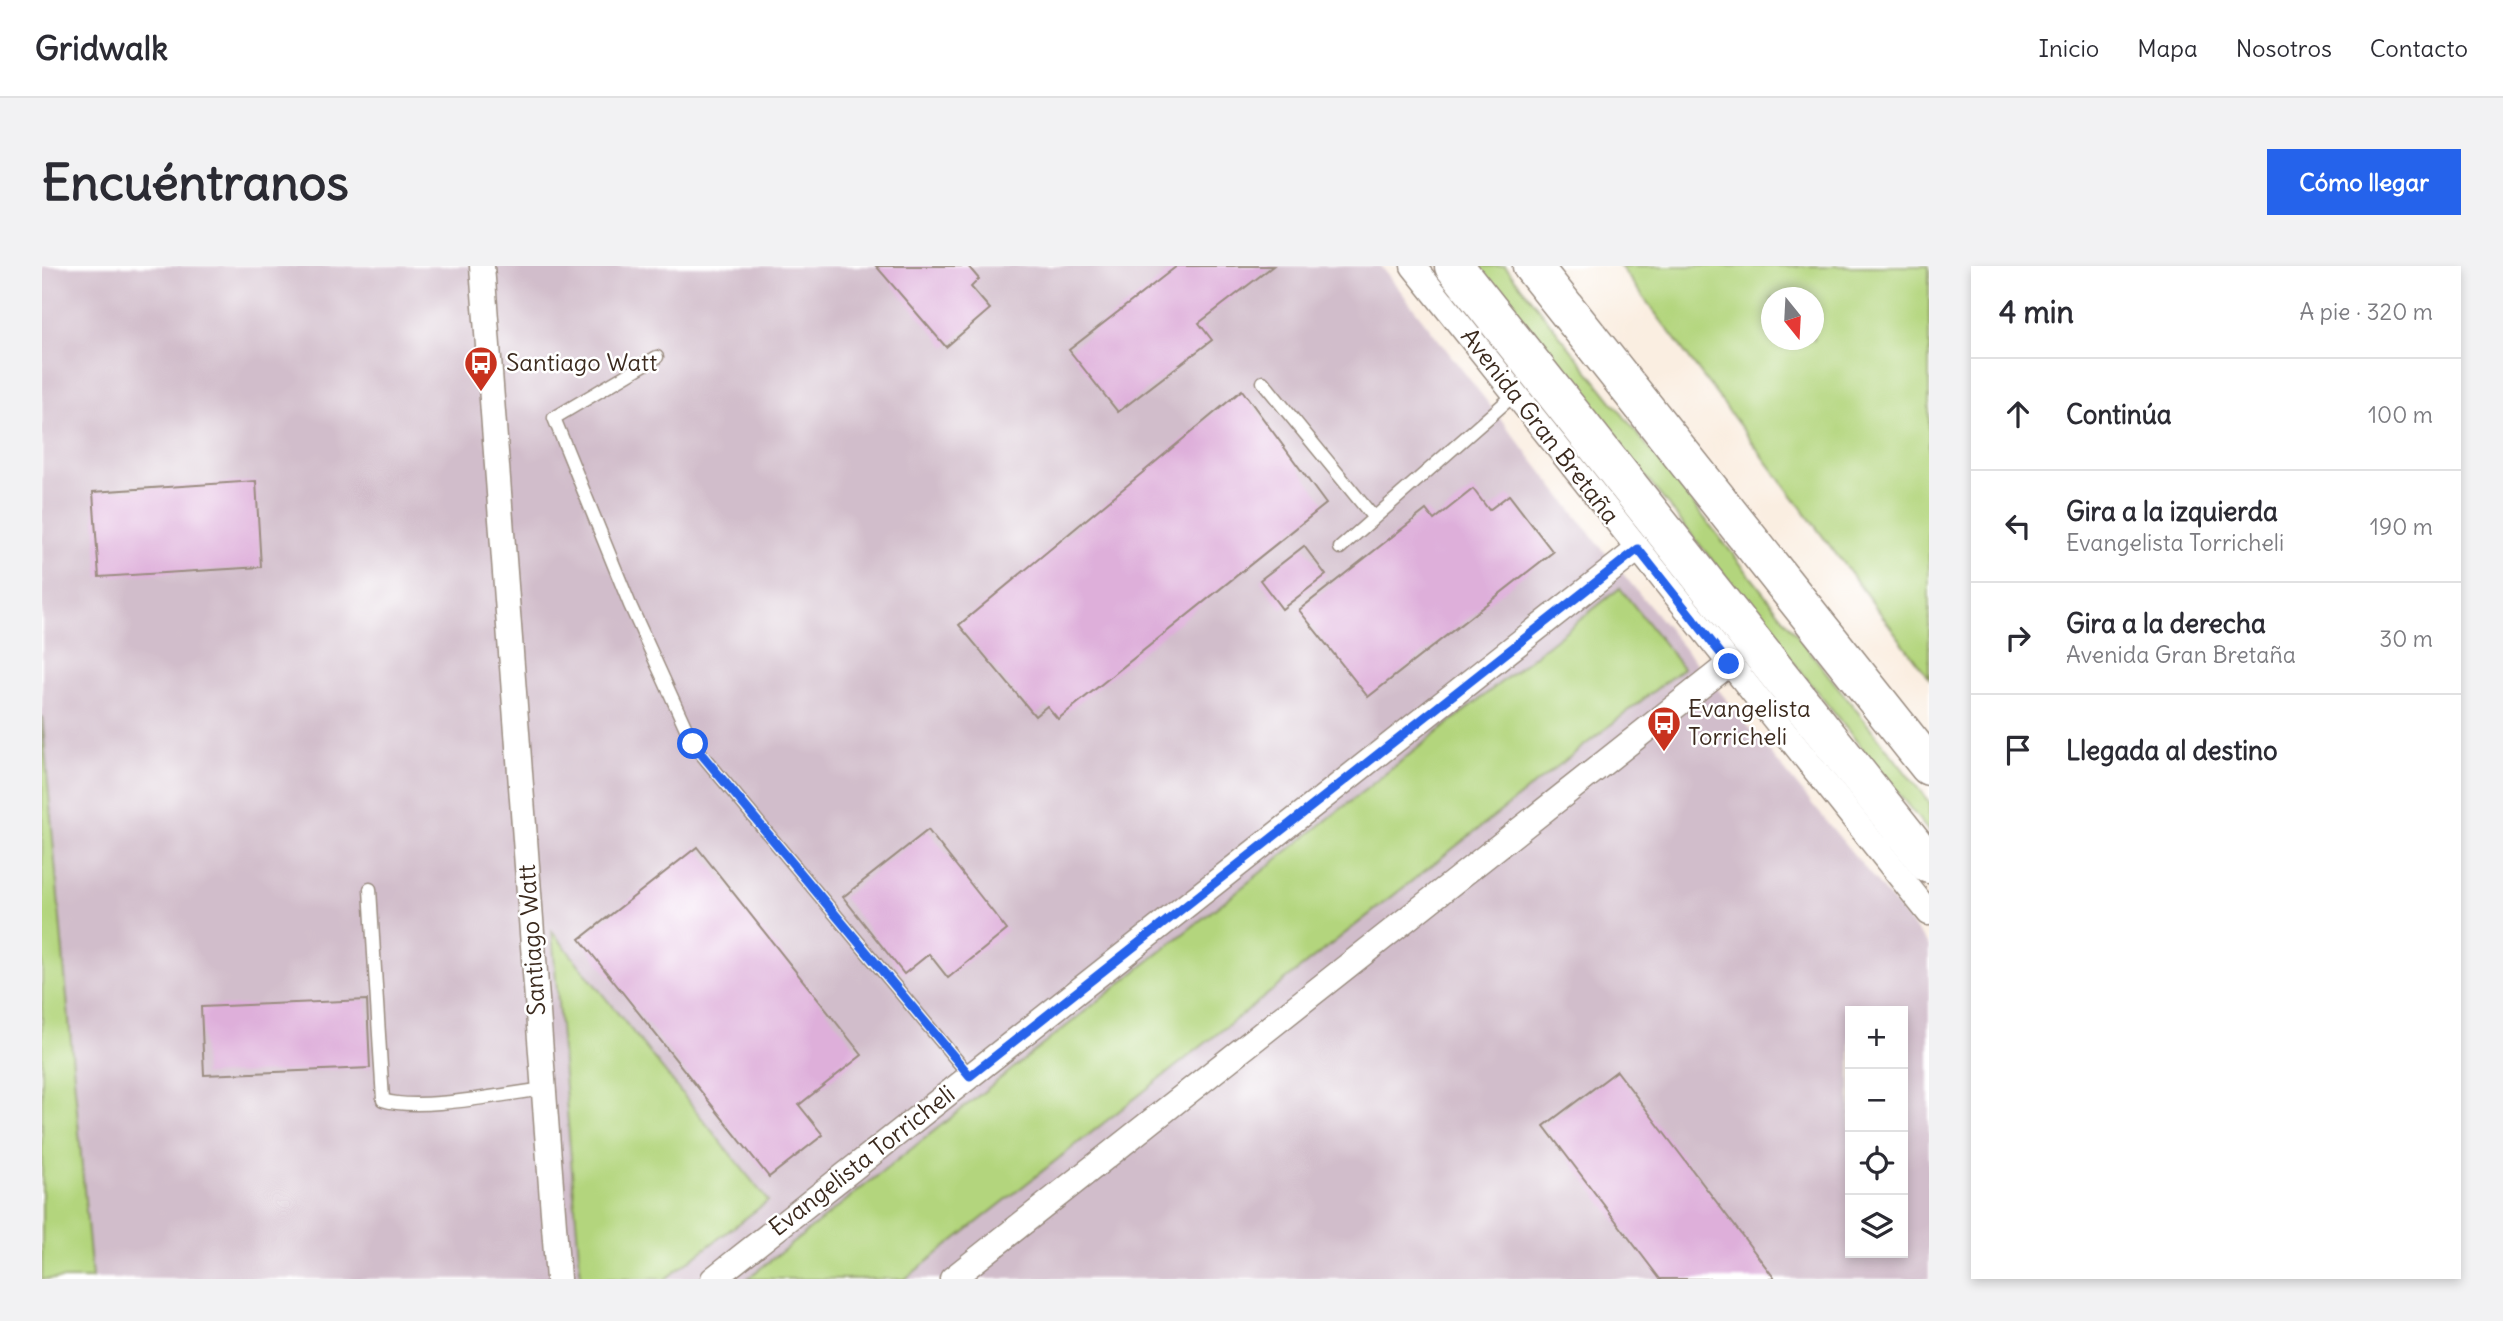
<!DOCTYPE html>
<html lang="es">
<head>
<meta charset="utf-8">
<style>
  :root { --surface:#fff; --page:#f2f2f3; --text:#2b2b33; --muted:#7c7c81; --line:#e1e1e2; --accent:#2563eb }
  body { margin:0; font-family:Delius,sans-serif; background:var(--page); color:var(--text) }
  .controls { position:absolute; right:21px; bottom:21px; display:grid; overflow:hidden; border-radius:0px; box-shadow:0 4px 10px #0003 }
  .controls button { width:63px; height:63px; display:grid; place-items:center; padding:0; border:0; border-bottom:2px solid var(--line); background:var(--surface); color:var(--text); font:35px sans-serif }
  .compass { position:absolute; left:1719px; top:21px; width:63px; height:63px; border-radius:50%; background:var(--surface); box-shadow:0 4px 10px #0003; rotate:162deg }
  .stop { position:absolute; width:21px; height:21px; margin:-16px; border:5px solid #2563eb; border-radius:50%; background:#fff }
  .stop.end { background:#2563eb; border-color:#fff; box-shadow:0 2px 7px #0008 }
  .list { margin:0; padding:0; list-style:none }
  h2 { display:flex; justify-content:space-between; align-items:center; height:91px; margin:0; padding:0 28px; font-size:30px }
  h2 small { font-size:23px; font-weight:400; color:var(--muted) }
  .list li { display:grid; grid-template-columns:46px 1fr auto; gap:21px; align-items:center; box-sizing:border-box; height:112px; padding:0 28px; border-top:2px solid var(--line) }
  .list b { display:block; font-size:26px; white-space:nowrap }
  .list p { margin:0; font-size:23px; white-space:nowrap; color:var(--muted) }
  .list em { font-size:23px; font-style:normal; color:var(--muted) }
  .icon { flex:none; width:38px; height:38px; fill:none; stroke:currentColor; stroke-width:2; stroke-linecap:round; stroke-linejoin:round }
  .map { position:relative; flex:none; width:1887px; height:1013px; overflow:hidden; border-radius:0px }
  header { display:flex; align-items:center; gap:42px; box-sizing:border-box; height:98px; padding:0 35px; background:var(--surface); border-bottom:2px solid var(--line) }
  header strong { font-size:33px }
  nav { display:flex; gap:38px; margin-inline-start:auto; font-size:24px }
  .intro { display:flex; align-items:center; justify-content:space-between; box-sizing:border-box; height:168px; padding:0 42px }
  h1 { margin:0; font-size:49px }
  .button { padding:18px 32px; border-radius:0px; background:var(--accent); color:#fff; font-size:24px; font-weight:700 }
  main { display:flex; gap:42px; padding:0 42px }
  aside { flex:1; background:var(--surface); border-radius:0px; box-shadow:0 4px 10px #0003 }
  .map>svg:first-child { display:block }
  .industrial { fill:#d1bdcb; fill-rule:evenodd }
  .green { fill:#b3d57d; stroke:#77804e; stroke-width:2; fill-rule:evenodd }
  .building { fill:#deafda }
  .lines { fill:none; stroke-linecap:round; stroke-linejoin:round }
  .service-casing { stroke:#9a8c80; stroke-width:15 }
  .minor-casing { stroke:#9a8c80; stroke-width:27 }
  .primary-casing { stroke:#9a8c80; stroke-width:41 }
  .service { stroke:#fff; stroke-width:12 }
  .minor { stroke:#fff; stroke-width:24 }
  .primary { stroke:#fff; stroke-width:38 }
  .route { stroke:#2563eb; stroke-width:9 }
  .labels { text-anchor:middle; stroke-width:5; stroke-linejoin:round; paint-order:stroke }
  .poi-label { font-size:24px; fill:#3b2a1e; stroke:#fff; text-anchor:start }
  .street-label { font-size:24px; fill:#3b2a1e; stroke:#fff }
</style>
</head>
<body>
<header>
<strong>Gridwalk</strong>
<nav><a>Inicio</a><a>Mapa</a><a>Nosotros</a><a>Contacto</a></nav>
</header>
<div class="intro"><h1>Encuéntranos</h1><a class="button">Cómo llegar</a></div>
<main>
<div class="map">
<svg width="1887" height="1013" viewBox="0 0 1887 1013">
  <rect width="100%" height="100%" fill="#fff"/>
  <filter id="ink" filterUnits="userSpaceOnUse"><feTurbulence type="fractalNoise" baseFrequency=".0143" numOctaves="2"/><feDisplacementMap in="SourceGraphic" scale="14" xChannelSelector="R" yChannelSelector="G"/><feConvolveMatrix kernelMatrix="1 2 1 2 8 2 1 2 1" color-interpolation-filters="sRGB"/></filter>
  <filter id="wash" filterUnits="userSpaceOnUse"><feTurbulence type="fractalNoise" baseFrequency=".00686" numOctaves="4" result="noise"/><feDisplacementMap in="SourceGraphic" scale="28" xChannelSelector="R" yChannelSelector="G"/><feGaussianBlur stdDeviation="1.57" result="paint"/><feColorMatrix in="noise" values="0 0 0 0 0 0 0 0 0 0 0 0 0 0 0 0 0 1.4 0 .05"/><feComposite in="paint" operator="in"/></filter>
  <g filter="url(#wash)">
    <rect width="100%" height="100%" fill="#faeee1"/>
    <path class="industrial" d="M0,0H1339L1558,280L1887,680V1013H50L0,450ZM1808,745H1861V987H1808Z"/>
    <path class="green" d="M1435,0H1463L1887,536V566Z
      M1578,0H1887V412ZM1730,32H1772V74H1730Z
      M1578,322L1641,402L863,1013H705Z
      M0,450L50,1013H0Z
      M510,665L726,935L623,1013H539Z"/>
    <g id="blocks">
      <path class="building" d="M834,0H926L937,13L929,21L948,43L904,81Z
        M1135,0H1231L1157,57L1170,74L1076,146L1027,84Z
        M1200,124L1284,238L1016,453L1005,440L993,450L917,359Z
        M214,215L219,301L57,311L51,226Z
        M1431,223L1447,244L1467,229L1511,286L1326,431L1257,344L1384,244L1392,254Z
        M1262,280L1284,309L1240,343L1218,314Z
        M886,564L965,664L906,712L887,688L862,708L801,631Z
        M655,581L820,789L757,839L781,869L727,911L538,673Z
        M325,734L328,802L162,809L159,741Z
        M1575,805L1733,1013H1618L1502,860Z"/>
    </g>
  </g>
  <g filter="url(#ink)">
    <use href="#blocks" fill-opacity="0" stroke="#9a8c80" stroke-width="2"/>
    <g class="lines">
      <g class="service-casing">
        <path id="service" d="M615,91L512,152L588,339L651,478L928,810
          M1221,116L1332,252
          M1298,282L1473,128
          M328,623L341,834C376,846 462,828 502,823"/>
      </g>
      <g class="minor-casing">
        <path id="minor" d="M440,0L516,1013
          M1371,0L1887,647
          M671,1013L1596,283
          M910,1013L1687,398"/>
      </g>
      <g class="primary-casing">
        <path id="primary" d="M1412,0L1887,598
          M1490,0L1887,500"/>
      </g>
      <use href="#service" class="service"/>
      <use href="#minor" class="minor"/>
      <use href="#primary" class="primary"/>
    </g>
  </g>
  <g class="lines" filter="url(#ink)">
    <path class="route" d="M651,478L928,810L1596,283L1687,398"/>
  </g>
  <defs>
    <g id="bus-pin" transform="scale(1.75)"><path d="M0 17L-7.5 6A9.5 9.5 0 1 1 7.5 6Z" fill="#c8321e" stroke="#fff"/><path d="M-5-6H5V4H4V6H2V4H-2V6H-4V4H-5ZM-3.5-4V0h7V-4ZM-3.5 1.2v1.5H-2V1.2ZM2 1.2v1.5H3.5V1.2Z" fill="#fff"/></g>
  </defs>
  <g fill-rule="evenodd">
    <use href="#bus-pin" x="439" y="97"/>
    <use href="#bus-pin" x="1622" y="457"/>
  </g>
  <g class="labels">
    <g class="poi-label">
      <text x="464" y="105">Santiago Watt</text>
      <text x="1646" y="451">Evangelista<tspan x="1646" dy="28">Torricheli</tspan></text>
    </g>
    <g class="street-label">
      <text transform="translate(1498 160) rotate(52)" y="8">Avenida Gran Bretaña</text>
      <text transform="translate(490 674) rotate(-94)" y="8">Santiago Watt</text>
      <text transform="translate(820 895) rotate(-38)" y="8">Evangelista Torricheli</text>
    </g>
  </g>
</svg>
<div class="controls">
<button>+</button>
<button>−</button>
<button><svg class="icon" aria-label="locate" viewBox="0 0 24 24"><circle cx="12" cy="12" r="6"/><path d="M12 2v4M12 18v4M2 12h4M18 12h4"/></svg></button>
<button><svg class="icon" aria-label="layers" viewBox="0 0 24 24"><path d="M12 4l9 5-9 5-9-5zM3 14l9 5 9-5"/></svg></button>
</div>
<svg class="compass" viewBox="-18 -18 36 36"><path d="M0-13l5 13h-10z" fill="#e53935"/><path d="M0 13l5-13h-10z" fill="#7c7c81"/></svg>
<div class="stop" style="left:651px;top:478px"></div>
<div class="stop end" style="left:1687px;top:398px"></div>
</div>
<aside>
<h2>4 min<small>A pie · 320 m</small></h2>
<ul class="list">
<li><svg class="icon" aria-label="ahead" viewBox="0 0 24 24"><path d="M12 20V5M6 11l6-6 6 6"/></svg><div><b>Continúa</b></div><em>100 m</em></li>
<li><svg class="icon" aria-label="left" viewBox="0 0 24 24"><path d="M17 20v-9H6M10 6l-5 5 5 5"/></svg><div><b>Gira a la izquierda</b><p>Evangelista Torricheli</p></div><em>190 m</em></li>
<li><svg class="icon" aria-label="right" viewBox="0 0 24 24"><path d="M7 20v-9h11M14 6l5 5-5 5"/></svg><div><b>Gira a la derecha</b><p>Avenida Gran Bretaña</p></div><em>30 m</em></li>
<li><svg class="icon" aria-label="arrive" viewBox="0 0 24 24"><path d="M6 21V4h12l-3 4 3 4H6"/></svg><div><b>Llegada al destino</b></div></li>
</ul>
</aside>
</main>
</body>
</html>
